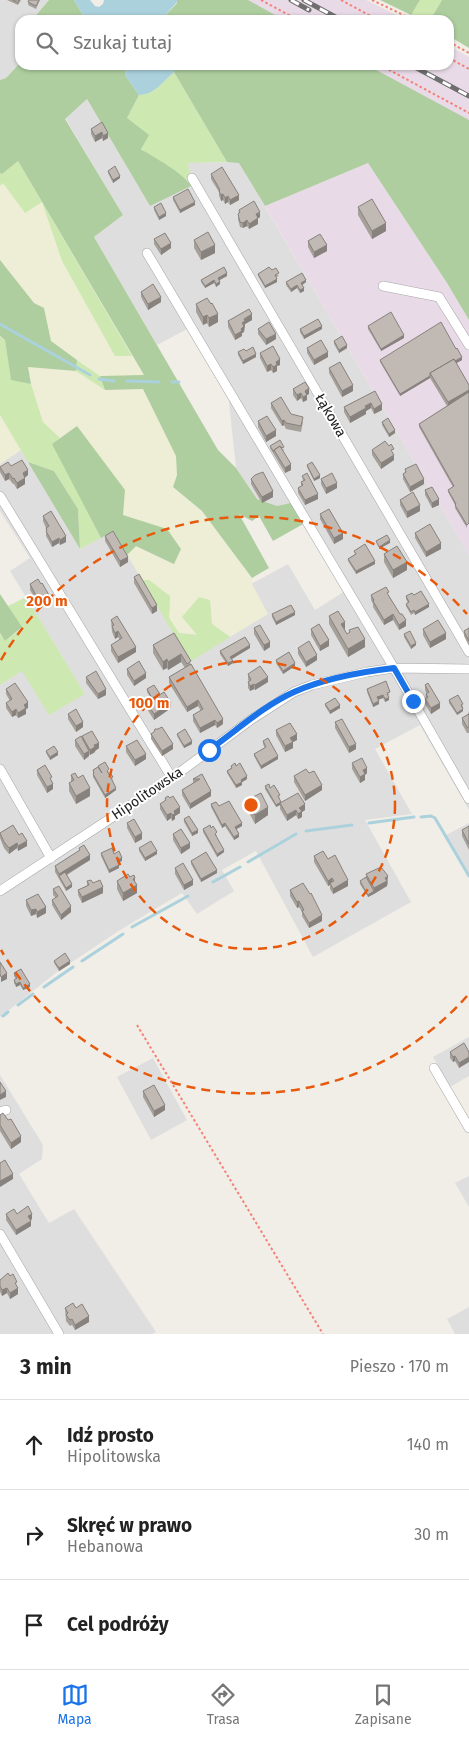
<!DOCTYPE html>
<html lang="pl">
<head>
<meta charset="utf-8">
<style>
  :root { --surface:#fff; --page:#f6f6f6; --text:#222; --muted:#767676; --line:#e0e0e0; --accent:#1a73e8 }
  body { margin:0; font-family:"Fira Sans",sans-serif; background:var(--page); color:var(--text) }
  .stop { position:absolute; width:15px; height:15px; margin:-11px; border:4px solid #1a73e8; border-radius:50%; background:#fff }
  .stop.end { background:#1a73e8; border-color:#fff; box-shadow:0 1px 5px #0008 }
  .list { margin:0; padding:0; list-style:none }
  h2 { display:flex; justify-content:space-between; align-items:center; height:65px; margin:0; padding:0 20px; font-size:21px }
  h2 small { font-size:16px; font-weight:400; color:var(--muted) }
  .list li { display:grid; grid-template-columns:32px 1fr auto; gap:15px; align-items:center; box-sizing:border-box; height:90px; padding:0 20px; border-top:1px solid var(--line) }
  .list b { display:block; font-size:19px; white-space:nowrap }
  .list p { margin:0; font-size:16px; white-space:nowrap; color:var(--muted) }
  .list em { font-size:16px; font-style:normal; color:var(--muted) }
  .icon { flex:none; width:28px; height:28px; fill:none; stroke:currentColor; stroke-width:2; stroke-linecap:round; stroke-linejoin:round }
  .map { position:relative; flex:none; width:469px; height:1334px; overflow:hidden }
  .search { position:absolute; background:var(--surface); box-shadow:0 1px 4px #0004; left:15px; right:15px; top:15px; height:55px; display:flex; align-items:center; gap:12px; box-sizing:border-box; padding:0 18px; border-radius:15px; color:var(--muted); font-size:19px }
  .sheet { height:335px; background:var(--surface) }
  nav { display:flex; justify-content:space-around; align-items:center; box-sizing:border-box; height:70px; border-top:1px solid var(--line); background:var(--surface); font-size:14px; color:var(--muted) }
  nav a { display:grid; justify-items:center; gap:2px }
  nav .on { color:var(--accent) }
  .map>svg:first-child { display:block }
  .residential { fill:#dfdede }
  .industrial { fill:#e9dae7 }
  .farmland { fill:#edeed5 }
  .grass { fill:#cde8b1 }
  .forest { fill:#aece9f }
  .water { fill:#abd2dc }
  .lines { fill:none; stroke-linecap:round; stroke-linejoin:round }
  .stream { stroke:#abd2dc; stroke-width:3 }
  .minor-casing { stroke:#a5a5a5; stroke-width:10 }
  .path { stroke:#f48076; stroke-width:2; stroke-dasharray:2.5 2.5; stroke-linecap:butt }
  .minor { stroke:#fff; stroke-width:9 }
  .rail-casing { stroke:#6f6f6f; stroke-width:5 }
  .rail { stroke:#fff; stroke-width:3; stroke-dasharray:9; stroke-linecap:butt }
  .wall { fill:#a6a09b }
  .shaded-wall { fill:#87827e }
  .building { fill:#c1bab4; stroke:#87827e }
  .route { stroke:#1a73e8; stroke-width:6 }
  .ring { fill:none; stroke:#e8590c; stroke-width:2.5; stroke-dasharray:9 6 }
  .labels { text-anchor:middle; stroke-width:4; stroke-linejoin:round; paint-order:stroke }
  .street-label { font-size:14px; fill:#212121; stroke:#fff }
  .centre { fill:#e8590c; stroke:#fff; stroke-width:2.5 }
  .ring-label { font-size:15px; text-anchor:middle; font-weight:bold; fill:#e8590c; stroke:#fff; stroke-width:4; stroke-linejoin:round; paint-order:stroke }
</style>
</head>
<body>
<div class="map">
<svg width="469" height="1334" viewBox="0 0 469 1334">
  <rect width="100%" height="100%" fill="#f1eee8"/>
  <path class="residential" d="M0,0H49L32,20H20V63L6,78L0,80Z
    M87,99L150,206L188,163L239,162L469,555V810L420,725L375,749L412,814L365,820L411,902L313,957L256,851L222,870L234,891L197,914L182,893L120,930L57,972L0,1017V685L22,671L85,694L10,571L30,558L0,511V464L21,450L80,549L113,531L268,614L251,584L288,564L315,610L345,591L305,523L277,506L257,499L236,468L228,393L189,328L157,345L94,237L123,215L65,118Z
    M469,823V875L446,835Z
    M469,1037V1076L450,1087L433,1057Z
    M153,1058L187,1120L151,1140L117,1077Z
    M0,1075L43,1145L42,1159L19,1174L49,1223L74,1209L156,1332L152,1334H0Z
    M469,1176V1207L455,1183Z
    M469,1307V1334H455L447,1319Z"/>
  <path class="industrial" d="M198,0H366L407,20H235Z
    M449,46L469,57V147L318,65H449Z
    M368,163L447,283L469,320V555L265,206Z"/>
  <path class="farmland" d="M3,183L42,202L62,261L115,356H132L144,376H100L51,341L44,308L34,303L0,260V186Z
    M28,367L76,371L105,390L143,389L176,456L177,475L173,487L202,511L252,578V584L268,614L230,637L211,624L210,600L197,635L179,633L169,618L170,596L142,580L127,555L136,546L173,564L167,529L123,515L77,426L60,438L43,422L31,384Z
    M0,415L21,450L0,464Z"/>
  <path class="grass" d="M420,0H442L430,20H423L411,15Z
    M174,72L227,162L188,163L191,186C180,169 157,163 143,150C137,144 131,126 127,118L139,95C153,96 165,80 174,72Z
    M18,161L132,356H115L62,261L42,202L25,213L3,183L0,186V173L2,174Z
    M0,337L5,340L11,379L31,384L43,422L60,438L53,444L101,538L80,549L78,509L54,471L28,462L0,415Z
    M77,360L100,376L105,390L76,371Z
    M142,580H149L170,596L169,618L179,633L197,635L182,617L199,597L210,600L212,624L230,637L190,662Z
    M26,597L85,694L49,715L22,671L0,685V634L5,641L22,628L8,606Z"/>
  <path class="forest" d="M49,0H74L86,20H32Z
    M177,0H248L284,20H161L177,3Z
    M380,0H420L411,15Z
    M442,0H469V48L449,36V20H430Z
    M20,63V65H129L126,69L125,75L139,95L127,118L149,135L141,149C156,159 181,171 191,186L150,206L87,99L65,119L123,215L94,237L218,450L236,468L257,499L277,506L291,503L305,523L273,541L259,516L252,521L239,514L269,568L252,578L202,511L173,487L177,475L176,456L143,389L105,390L100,376L144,375L18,161L2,174L0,173V80L6,78Z
    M173,65H367L469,120V320L447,283L368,163L265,206L239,163L227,162L174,72Z
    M0,260L34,303L44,308L51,341L77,360L76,371L28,367L31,384L11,380L5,340L0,336Z
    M77,426L125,490L123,515L167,529L181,549L174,564L136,546L127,555L113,531L101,538L52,444Z
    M28,462L54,471L78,509L80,549Z
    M0,594L22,627L5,641L0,633Z"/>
  <path class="water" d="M74,0H90L95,6L99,7L103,4L104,0H177V2L161,20H86Z
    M129,65H173L174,72C165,80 153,96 139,95L125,75L126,69Z"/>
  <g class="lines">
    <path class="stream" d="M0,324L90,375
      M99,379L114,381
      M127,381L159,382
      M172,382H179
      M421,817L431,816L435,818L469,876
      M369,823L414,817
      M306,831L352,825
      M248,862L296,834
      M213,882L240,867
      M132,927L188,896
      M82,961L123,934
      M44,987L73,967
      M18,1005L33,994
      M3,1016L8,1012"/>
    <g class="minor-casing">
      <path id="minor" d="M192,178L469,652
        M147,253L394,668L469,799
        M383,286L439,297L469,345
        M0,496L172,778
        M0,769L51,858
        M0,891L172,778L252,719L294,692L312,685L367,672L394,668L469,669
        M434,1068L469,1128
        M0,1112L6,1110
        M0,1234L59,1334"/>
    </g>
    <path class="path" d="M261,0L298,20
      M341,0L378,20
      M372,0L414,20
      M449,42L469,53
      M449,58L469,69
      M380,65L469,113
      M137,1025L323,1334"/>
    <use href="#minor" class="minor"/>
    <g class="rail-casing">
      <path id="rail" d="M291,0L309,10
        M304,0L341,20
        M411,65L469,96"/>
    </g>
    <use href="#rail" class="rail"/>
  </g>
  <path class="wall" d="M7,0H21L18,5Z
    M29,0H40L36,9L28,5Z
    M102,122L108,138L103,141L102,138L95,142L91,134V129Z
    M108,171L120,178L113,183L108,173Z
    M211,174L239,200L230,205L228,202L225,204L223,200L221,201L219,196V192L211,179Z
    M173,197L195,205L180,213L173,200Z
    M154,207L166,216L159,220L154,210Z
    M358,207L386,231L372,239L358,215Z
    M239,210L260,217L258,218V224L249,229L247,226L243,228L240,227L238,219Z
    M154,239L171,248L161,255L154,244Z
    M194,240L215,253L201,260L194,248Z
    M308,241L327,251L314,258L308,247Z
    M272,270L279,276L276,277L277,282L265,288L258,276V274Z
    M227,276L219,280L220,284L216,287L214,283L205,288L201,282V280Z
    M286,282H306L302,285L304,291L300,293L297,288L291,292L286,285Z
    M141,292L161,302L148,310L141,297Z
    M196,304L218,322L209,327L207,323L203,325L196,312Z
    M252,320L245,324L244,332L242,333V336L235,340L228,327V321Z
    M368,326L404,338L381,351L368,329Z
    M258,329L276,339L266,345L258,334Z
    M300,329H322L304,339L300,332Z
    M334,341L347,348L339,353L334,344Z
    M307,348L328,357L314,365L307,353Z
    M246,351L256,357L243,364L238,355V352Z
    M260,353L280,365L277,366V371L273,373L271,370L267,372L260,358Z
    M380,360H462L456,363L469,385L467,528L455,508V505L448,492V490L453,487L450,482L419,427V424L447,406L430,378L400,396L380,362Z
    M329,368L353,391L342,397L329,373Z
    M293,389L309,394L307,395V400L303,402L301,398L297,401L293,395Z
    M375,391L382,410L374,414L371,408L366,411V414L350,423L344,412V407Z
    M271,403L303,422L301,432L286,429L284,425L282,426L271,408Z
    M258,421L276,436L266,442L258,427Z
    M382,422L395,433L389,437L382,425Z
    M270,446L284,449L283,450L291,470L285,473L270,448Z
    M372,450L394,460L381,469L372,455Z
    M307,465L320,478L314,481L307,467Z
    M11,466L28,475L25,477V484L17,489L14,484H13L9,479L5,481L0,472V467Z
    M405,469L424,484L410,492L403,479V474L405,473Z
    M302,476L318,499L305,505L298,493V488L301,486V482L303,481Z
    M251,479L273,497L262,503L251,484Z
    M321,479L337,488L326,494L321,484Z
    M425,490L439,505L432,508L425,495Z
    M400,500L420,511L407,518L400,505Z
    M320,514L343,539L334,544L320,519Z
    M43,516L66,542L60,545L59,543L52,547L46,536V528L43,521Z
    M415,533L441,549L426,557L415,538Z
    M105,536L128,562L120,567L105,541Z
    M354,551L375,564L356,574L348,561V559L355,554Z
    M384,554L407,570L393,578L384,562Z
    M134,577L157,611L152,614L134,583Z
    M30,584L49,600L39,606L30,590Z
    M371,595L389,596L406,626L399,630L393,620L384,625L373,607V604L371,600Z
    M414,595L429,607L415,615L414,613L411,615L406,606V604L408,603L406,599V596Z
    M272,614L295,615L276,625L272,617Z
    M329,616L345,630L347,634L349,633V630L365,647L348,657L329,624Z
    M111,620L136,652L118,663L111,651V645L120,640L118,637L115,639L112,632Z
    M254,628L270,647L264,651L254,634Z
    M469,628V646L464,636V631Z
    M311,629L329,646L320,651L311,635Z
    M423,629L446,639L430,648L423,635Z
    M174,633L223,724L217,728L215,725L200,733L193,721V715L201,711L198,706L187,712L169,683V677L185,668L181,662L168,670L167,668L163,670L153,653V645Z
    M404,634L416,645L411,649L404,637Z
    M250,648L232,659L233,663L228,666L220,654V651Z
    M298,648L317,660L306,667L298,654Z
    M276,660L295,666L283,674L276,663Z
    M127,669L146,678L134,686L127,675Z
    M248,674L268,682L255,690L254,689L250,691L248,688V682H249L248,679Z
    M86,677L106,695L98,699L86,683Z
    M425,685L440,708L431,714L425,704L426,693L425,690Z
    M6,689L28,708L26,709V714L18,718L16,715L12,717L6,708V703L10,701L6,694Z
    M147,689L160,695L171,708L154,720L147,709V703L152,700L147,692Z
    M367,689L390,694L388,695L389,700L385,702L383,698L378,700L379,704L373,707L367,692Z
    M449,700L463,706V711L457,715L449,703Z
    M325,704L340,708L330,714L325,706Z
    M469,711V733H467L462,724V718L468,714Z
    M68,714L83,727L76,732L68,719Z
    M335,722L356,749L349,753L335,728Z
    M276,730L297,740L293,742V748L285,752L276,735Z
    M151,734L173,749L162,756L151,739Z
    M177,734L192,744L184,748L177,736Z
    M82,736L99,748L95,751V752L90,755L89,754V756L84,760L75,746V740L82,739Z
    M263,741L278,759L261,769L254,756V754L265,748L263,744Z
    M126,746L146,759L135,766L126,752Z
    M46,751L58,755L50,760L46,753Z
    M352,763L367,773L365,775V780L360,783L352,769Z
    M98,766L109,772L108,773L113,780H112L116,790L105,798L93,777V770L98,768Z
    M231,766H236L247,779L242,782V785L236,788L227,773V771L231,768Z
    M37,770L52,781L53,789L47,793L37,775Z
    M309,773L322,790L305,801L294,782V776Z
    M202,774L211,796L190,809L182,795V790L193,783V779Z
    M71,775L90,796L76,804L69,791V783L71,782Z
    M265,786L270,788L280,798H279L281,803L305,810L302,812V817L298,819L296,815L287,821L280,809V805L276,807L265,789Z
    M165,798L180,813L175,816V819L172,821L171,818L167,821L160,809V804L165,801Z
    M247,800L268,815L255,824L247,809Z
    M211,804L219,806L242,826L236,829L239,837L234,840L225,826L222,828L211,807Z
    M184,819L198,833L192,836L184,822Z
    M127,823L142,839L135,843L127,828Z
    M469,826V850L462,836V830Z
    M203,829L217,835L216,836L224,852L217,857L203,832Z
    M0,833L19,835L27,846L18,851L17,848L9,854L4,848L0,838Z
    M173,834L190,848L181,854L173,840Z
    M79,848L90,860L67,875L72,887L66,891L55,872V866L79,851Z
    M139,848L157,854L145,861L139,851Z
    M101,853L114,854L122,861L118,862L119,868L109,873L101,856Z
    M314,856L328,859L348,886L333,894L330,889V885L328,886L314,862Z
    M191,861L217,873L201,882L191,864Z
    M175,868L193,885L184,890L175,874Z
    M366,874L388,882L387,886L368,897L360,884V881L366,877Z
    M130,877L135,882L137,893L123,901L117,889V881Z
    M87,881L93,883L103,893L82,903L78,895V890L87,886Z
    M53,889L71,912L61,920L52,905V900L56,898L53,895Z
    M290,890L322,921L309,928L302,916V912L299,907L297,908L290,896Z
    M26,900L46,913L37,918L36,914L31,916L26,906Z
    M54,961L70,964L59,971L54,963Z
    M14,973L30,987L23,990L20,985L16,987L14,983V980L16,979L14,976Z
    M450,1052H469L459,1068L455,1061L453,1062L450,1058Z
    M143,1091L165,1110L154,1117L143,1097Z
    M0,1115L21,1142L11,1149L0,1131Z
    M6,1214H17L32,1219L30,1220L31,1226L16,1235L6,1220Z
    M0,1280L17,1287L18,1294L10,1299L7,1293L2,1296L0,1292Z
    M65,1308H76L89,1322L75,1330L72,1325L70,1326L66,1321Z"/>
  <path class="shaded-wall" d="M102,132V138L95,142V136Z
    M108,133V138L103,141V136Z
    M120,176V178L113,183V180Z
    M223,194V200L221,201V195Z
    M239,195V200L230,205V200Z
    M228,196V202L225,204V198Z
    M195,202V205L180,213V210Z
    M260,212V217L256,220V214Z
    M166,213V216L159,220V217Z
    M258,218V224L249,229V224Z
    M247,220V226L243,228V223Z
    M386,223V231L372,239V231Z
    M171,243V248L161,255V249Z
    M215,245V253L201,260V252Z
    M327,245V251L314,258V252Z
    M227,273V276L218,281V278Z
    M277,279V282L265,288V286Z
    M214,280V283L205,288V286Z
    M306,280V282L301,286V283Z
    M220,282V284L216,287V284Z
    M297,285V288L291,292V289Z
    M304,288V291L300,293V290Z
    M161,297V302L148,310V304Z
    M218,314V322L209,327V318Z
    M252,314V320L245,324L244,332L242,333V336L235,340V335L241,329L244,319Z
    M207,315V323L203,325V317Z
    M322,326V329L304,339V336Z
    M276,334V339L266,345V339Z
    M404,335V338L381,351V349Z
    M347,345V348L339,353V350Z
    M328,352V357L314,365V360Z
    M256,354V357L243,364V361Z
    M462,357V360L433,377L431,375Z
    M280,359V365L277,366V371L273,373V367L276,362Z
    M271,364V370L267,372V366Z
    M430,376V378L400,396V394Z
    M353,385V391L342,397V391Z
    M309,388V394L307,395V400L303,402V397L305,391Z
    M469,390V395L448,408V402Z
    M301,393V398L297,401V395Z
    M371,403V408L366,411V414L350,423V417L365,406Z
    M382,404V410L374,414V409Z
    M284,420V425L282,426V421Z
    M276,430V436L266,442V436Z
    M395,430V433L389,437V434Z
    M394,455V460L381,469V463Z
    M291,464V470L285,473V468Z
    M28,470V475L23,479V473Z
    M9,473V479L5,481V475Z
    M320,475V478L314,481V479Z
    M25,478V484L17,489V483Z
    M424,479V484L410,492V487Z
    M337,483V488L326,494V488Z
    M273,491V497L262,503V497Z
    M318,494V499L305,505V500Z
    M439,499V505L432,508V503Z
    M420,505V511L407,518V512Z
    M343,533V539L334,544V538Z
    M66,536V542L60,545V540Z
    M59,538V543L52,547V542Z
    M390,540V543L379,549V547Z
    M441,543V549L426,557V552Z
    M128,557V562L120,567V561Z
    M375,561V564L356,574V571Z
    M407,562V570L393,578V570Z
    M49,595V600L39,606V601Z
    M429,604V607L415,615V612Z
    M157,605V611L152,614V608Z
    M295,612V615L276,625V622Z
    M393,614V620L384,625V620Z
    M406,620V626L399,630V625Z
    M345,622V630L341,624Z
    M118,631V637L115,639V633Z
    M446,633V639L430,648V642Z
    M365,639V647L348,657V649Z
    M329,640V646L320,651V646Z
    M270,642V647L264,651V645Z
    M416,643V645L411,649V646Z
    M250,645V648L230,660V657Z
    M136,647V652L118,663V657Z
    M181,654V662L168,670V662Z
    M317,655V660L306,667V662Z
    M167,659V668L163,670V662Z
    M233,661V663L228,666V663Z
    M295,663V666L283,674V671Z
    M146,673V678L134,686V681Z
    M268,677V682L255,690V685Z
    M254,684V689L250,691V686Z
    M106,689V695L98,699V694Z
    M383,695V698L377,700V697Z
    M389,698V700L385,702V699Z
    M198,700V706L187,712V707Z
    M379,701V704L373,707V704Z
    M28,702V708L26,709V714L18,718V713L24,705Z
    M171,703V708L154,720V714Z
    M440,703V708L431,714V708Z
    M340,705V708L330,714V711Z
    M16,709V715L12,717V712Z
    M463,709V711L457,715V713Z
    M223,719V724L217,728V723Z
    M215,720V725L200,733V728Z
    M83,722V727L76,732V726Z
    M297,734V740L293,742V748L285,752V746L290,738Z
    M192,741V744L184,748V746Z
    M99,743V748L95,751V752L90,755V750L94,745Z
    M173,744V749L162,756V751Z
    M356,744V749L349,753V747Z
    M89,751V756L84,760V754Z
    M58,752V755L50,760V757Z
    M146,754V759L135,766V760Z
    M278,756V759L261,769V766Z
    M367,768V773L365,775V780L360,783V777L363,770Z
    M247,776V779L241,783V780Z
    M242,782V785L236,788V785Z
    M53,784V789L47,793V787Z
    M322,785V790L305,801V795Z
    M90,788V796L76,804V796Z
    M116,788V790L105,798V795Z
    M211,791V796L190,809V804Z
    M281,802V804L280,803V805L276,807V805Z
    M305,804V810L302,812V817L298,819V814L299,808Z
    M180,807V813L175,816V819L172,821V815L174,811Z
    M268,807V815L255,824V815Z
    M296,810V815L287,821V815Z
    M171,813V818L167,821V815Z
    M225,823V826L222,828V825Z
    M242,823V826L235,830V827Z
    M198,830V833L192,836V833Z
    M142,833V839L135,843V837Z
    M239,834V837L234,840V837Z
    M27,841V846L18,851V846Z
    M17,843V848L9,854V848Z
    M190,843V848L181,854V848Z
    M224,850V852L217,857V854Z
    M157,851V854L145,861V858Z
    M90,855V860L60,878L59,876V874Z
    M122,858V861L117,863V860Z
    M119,865V868L109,873V870Z
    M217,870V873L201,882V879Z
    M388,876L387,886L374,894V888Z
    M135,878V886L137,885V893L123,901V893L133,879Z
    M332,878V884L330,883V885L328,886V881Z
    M193,880V885L184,890V885Z
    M348,880V886L333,894V889Z
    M72,884V887L66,891V888Z
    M103,887V893L82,903V897Z
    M374,891V894L368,897V895Z
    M299,901V907L297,908V902Z
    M71,906V912L61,920V915Z
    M46,907V913L37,918V912Z
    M36,909V914L31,916V910Z
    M322,915V921L309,928V923Z
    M70,961V964L59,971V968Z
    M7,973V979L1,982V977Z
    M20,982V985L16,987V984Z
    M30,984V987L23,990V988Z
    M455,1056V1061L453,1062V1057Z
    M469,1057V1062L459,1068V1063Z
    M6,1091V1097L0,1100V1095Z
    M165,1105V1110L154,1117V1111Z
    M21,1136V1142L11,1149V1143Z
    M13,1174V1179L0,1187V1181Z
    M32,1214V1219L28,1222V1216Z
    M31,1221V1226L16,1235V1230Z
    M7,1288V1293L2,1296V1290Z
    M18,1288V1294L10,1299V1293Z
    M89,1316V1322L75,1330V1325Z"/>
  <path class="building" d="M13,0H19L18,3Z
    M29,0H39L36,6L28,2Z
    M102,122L108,133L103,136L102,132L95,136L91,129Z
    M115,166L120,176L113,180L108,171Z
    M222,167L239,195L230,200L228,196L225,198L223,194L221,195L219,191L220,190L211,174Z
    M188,189L195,202L180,210L173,197Z
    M372,199L386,223L372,231L358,207Z
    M254,201L260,212L256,214L258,218L249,224L247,220L243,223L240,222L238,214L240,212L239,210Z
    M161,203L166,213L159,217L154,207Z
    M208,232L215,245L201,252L194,240Z
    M165,233L171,243L161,249L154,239Z
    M320,234L327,245L314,252L308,241Z
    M224,267L227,273L218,278L220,282L216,284L214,280L205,286L201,280Z
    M269,267L272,270L276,268L279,273L275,275L277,279L265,286L258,274Z
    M302,273L306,280L301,283L304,288L300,290L297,285L291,289L286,282Z
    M153,284L161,297L148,304L141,292Z
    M207,298L211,304L212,303L218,314L209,318L207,315L203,317L196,304Z
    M249,309L252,314L244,319L245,321L242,323L244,326L241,329L242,331L235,335L228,321Z
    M391,312L404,335L381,349L368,326Z
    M318,319L322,326L304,336L300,329Z
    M269,322L276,334L266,339L258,329Z
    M441,322L456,349L457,348L462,357L455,361L454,359L430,373V376L400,394L380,360Z
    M342,336L347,345L339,350L334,341Z
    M321,340L328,352L314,360L307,348Z
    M273,346L280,359L276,362L277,365L273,367L271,364L267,366L260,353Z
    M253,347L256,354L243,361L238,352L244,349L246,351Z
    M454,359L469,385V390L448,402L430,373Z
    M340,362L353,385L342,391L329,368Z
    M305,382L309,388L305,391L307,395L303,397L301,393L297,395L293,389Z
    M375,391L382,404L374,409L371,403L365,406L366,408L350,417L344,407Z
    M469,392V523L467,525L455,505L456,504L448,490L454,486L450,479L419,424Z
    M281,397L291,414L303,417L301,426L286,423L284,420L282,421L271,403Z
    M267,416L276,430L266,436L258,421Z
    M388,418L395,430L389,434L382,422Z
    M280,440L284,447L281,448L280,446L274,450V452L270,446Z
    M385,441L389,446L391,444L394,449L391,450L394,455L381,463L372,450Z
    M280,446L291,464L285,468L274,450Z
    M22,460L28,470L23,473L25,478L17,483L14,478L13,479L9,473L5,475L0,467L8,462L11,466Z
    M312,462L320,475L314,479L307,465Z
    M416,464L424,479L410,487L403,474L406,472L405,469Z
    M263,472L273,491L262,497L251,479L255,475Z
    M307,473L318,494L305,500L298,488L303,485L301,482L305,480L302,476Z
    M332,473L337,483L326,488L321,479Z
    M432,487L439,499L432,503L425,490Z
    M413,492L420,505L407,512L400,500Z
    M329,509L343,533L334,538L320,514Z
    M51,511L66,536L60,540L59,538L52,542L46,531L47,530L46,528L49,526L43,516Z
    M430,524L441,543L426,552L415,533Z
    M113,531L128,557L120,561L105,536Z
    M387,535L390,540L379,547L376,541Z
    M365,544L375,561L356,571L348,559L356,554L354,551Z
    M397,546L407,562L393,570L384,554Z
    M139,574L157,605L152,608L134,577Z
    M38,579L41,584L42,583L49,595L39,601L30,584Z
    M386,587L389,592L387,593L400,614H402L406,620L399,625L393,614L384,620L373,601L374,600L371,595Z
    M421,591L429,604L415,612L414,610L411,612L406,604L409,602L406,596L412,593L414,595Z
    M291,605L295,612L276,622L272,614Z
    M338,611L345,622L341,624L347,634L350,632L349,630L358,627L365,639L348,649L329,616Z
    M117,616L136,647L118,657L111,645L122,638L118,631L115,633L112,626L114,625L111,620Z
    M438,620L446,633L430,642L423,629Z
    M319,624L329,640L320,646L311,629Z
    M260,625L270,642L264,645L254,628Z
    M469,628V641L464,631Z
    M410,631L416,643L411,646L404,634Z
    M174,633L191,661L187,664L181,654L168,662L167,659L163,662L153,645Z
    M245,637L250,645L230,657L233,661L228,663L220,651Z
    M309,641L317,655L306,662L298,648Z
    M289,652L295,663L283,671L276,660Z
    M139,661L146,673L134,681L127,669Z
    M191,664L223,719L217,723L215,720L200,728L193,715L203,709L198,700L187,707L169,677Z
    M260,666L268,677L255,685L254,684L250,686L248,682L251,680L248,674Z
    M96,671L106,689L98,694L86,677Z
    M386,681L390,692L387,693L389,698L385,699L383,695L377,697L379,701L373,704L367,689Z
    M15,683L28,702L24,705L26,708L18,713L16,709L12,712L6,703L12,699L6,689Z
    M428,683L440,703L431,708L425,699L428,697L426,694L429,692L425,685Z
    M154,685L160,694L152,698L147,689Z
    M164,692L171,703L154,714L147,703Z
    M458,695L463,704L461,705L463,709L457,713L449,700Z
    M335,698L340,705L330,711L325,704Z
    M76,709L83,722L76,726L68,714Z
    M469,714V728L467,727L462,718Z
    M342,719L356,744L349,747L335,722Z
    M290,723L297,734L290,738L293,742L285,746L276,730Z
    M162,727L173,744L162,751L151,734L154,732L155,729H158Z
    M185,729L192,741L184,746L177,734Z
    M92,731L99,743L94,745L95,747L90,750L82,736Z
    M81,736L89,751L84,754L75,740Z
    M268,738L278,756L261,766L254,754L266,747L263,741Z
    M137,740L146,754L135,760L126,746Z
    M54,746L58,752L50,757L46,751Z
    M362,758L367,768L363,770L365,774L360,777L352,763Z
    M105,762L109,769L107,771L110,776L111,774L113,777L111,778L116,788L105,795L93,774L94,773L93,770L98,767L102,773L98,766Z
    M235,763L236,766L240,763L247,776L241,780L242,782L236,785L227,771L232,768L231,766Z
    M45,765L52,777L50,778L53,784L47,787L37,770Z
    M306,769L309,773L314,771L322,785L305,795L294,776Z
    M75,773L78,778L83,775L90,788L76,796L69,783L74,780L71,775Z
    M202,774L211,791L190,804L182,790L200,779H193Z
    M269,784L270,788L274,785L280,795L278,796L281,802L276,805L265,786Z
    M261,793L268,807L255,815L247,800Z
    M298,793L305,804L299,808L302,811L298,814L296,810L287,815L280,803Z
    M168,796L170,798L173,796L180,807L174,811L175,814L172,815L171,813L167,815L160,804L166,800L165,798Z
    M229,801L242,823L235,827L239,834L234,837L225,823L222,825L211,804L216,802L219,806Z
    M189,816L198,830L192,833L184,819Z
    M134,819L142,833L135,837L127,823Z
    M13,825L19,835L22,833L27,841L18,846L17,843L9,848L4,842L0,833Z
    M210,825L211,828L213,826L217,832L215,834L224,850L217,854L203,829Z
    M469,826V844L462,830Z
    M181,829L190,843L181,848L173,834Z
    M151,841L157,851L145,858L139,848Z
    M84,845L90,855L59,874L55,866L80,850L79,848Z
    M112,848L114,854L119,851L122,858L117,860L119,865L109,870L101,853Z
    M323,851L328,859L335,855L348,880L333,889L330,883L334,881L332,878L328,881L314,856Z
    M206,852L217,870L201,879L191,861Z
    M183,863L193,880L184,885L175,868Z
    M381,867L388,876L385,878L387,881L374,888L366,874Z
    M65,872L72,884L66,888L59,876Z
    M128,874L130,877L134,875L135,878L133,879L137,885L123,893L117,881Z
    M366,877L374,891L368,895L360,881Z
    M91,880L93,883L100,880L103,887L82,897L78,890L89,885L87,881Z
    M303,883L310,894L311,893L322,915L309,923L302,911L304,910L299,901L297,902L290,890Z
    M59,886L71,906L61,915L52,900L58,896L53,889Z
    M38,894L46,907L37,912L36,909L31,910L26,900Z
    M65,953L70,961L59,968L54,961Z
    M0,962L7,973L1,977L0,974Z
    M21,969L30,984L23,988L20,982L16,984L14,980L17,978L14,973Z
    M464,1043L469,1052V1057L459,1063L455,1056L453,1057L450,1052Z
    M0,1082L6,1091L0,1095Z
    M154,1085L165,1105L154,1111L143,1091Z
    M3,1113L8,1120L11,1119L21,1136L11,1143L0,1125V1115Z
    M5,1160L13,1174L0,1181V1163Z
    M28,1206L32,1214L28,1216L31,1221L16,1230L6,1214L14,1209L17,1214Z
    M8,1273L10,1276L13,1274L17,1282L15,1283L18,1288L10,1293L7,1288L2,1290L0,1286V1280Z
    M73,1303L76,1308L82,1304L89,1316L75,1325L72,1319L70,1320L66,1315L68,1313L65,1308Z"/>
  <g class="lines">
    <path class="route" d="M209,750C236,731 263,706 294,692C325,678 360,672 394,668L413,701"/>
  </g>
  <g class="ring">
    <circle cx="251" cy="805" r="144"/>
    <path d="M467 996A289 289 0 0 1 1 950M1 660A289 289 0 0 1 467 614"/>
  </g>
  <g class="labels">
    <g class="street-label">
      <text transform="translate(331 415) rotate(60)" y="5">Łąkowa</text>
      <text transform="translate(147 793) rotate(-34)" y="5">Hipolitowska</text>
    </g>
  </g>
  <circle cx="251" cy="805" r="8" class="centre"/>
  <g class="ring-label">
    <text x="47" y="606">200 m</text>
    <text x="149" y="708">100 m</text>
  </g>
</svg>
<div class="stop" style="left:209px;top:750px"></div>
<div class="stop end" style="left:413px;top:701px"></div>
<div class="search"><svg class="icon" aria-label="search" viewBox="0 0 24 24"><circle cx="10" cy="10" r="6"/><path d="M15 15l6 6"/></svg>Szukaj tutaj</div>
</div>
<section class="sheet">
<h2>3 min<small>Pieszo · 170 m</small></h2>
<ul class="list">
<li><svg class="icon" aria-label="ahead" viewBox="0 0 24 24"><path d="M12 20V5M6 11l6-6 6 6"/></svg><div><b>Idź prosto</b><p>Hipolitowska</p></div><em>140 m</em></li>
<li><svg class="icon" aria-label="right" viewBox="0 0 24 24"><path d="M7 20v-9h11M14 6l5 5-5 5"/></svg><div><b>Skręć w prawo</b><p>Hebanowa</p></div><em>30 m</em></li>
<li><svg class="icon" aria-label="arrive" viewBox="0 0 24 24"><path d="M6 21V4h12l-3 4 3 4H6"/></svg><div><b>Cel podróży</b></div></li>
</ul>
</section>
<nav>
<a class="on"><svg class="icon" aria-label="map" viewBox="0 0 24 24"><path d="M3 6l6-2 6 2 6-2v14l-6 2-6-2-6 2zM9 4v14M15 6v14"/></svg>Mapa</a>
<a><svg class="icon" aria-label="directions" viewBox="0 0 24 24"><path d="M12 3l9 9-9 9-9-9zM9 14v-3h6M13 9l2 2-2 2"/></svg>Trasa</a>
<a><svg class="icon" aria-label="saved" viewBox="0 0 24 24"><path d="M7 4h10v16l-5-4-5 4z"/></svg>Zapisane</a>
</nav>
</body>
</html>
